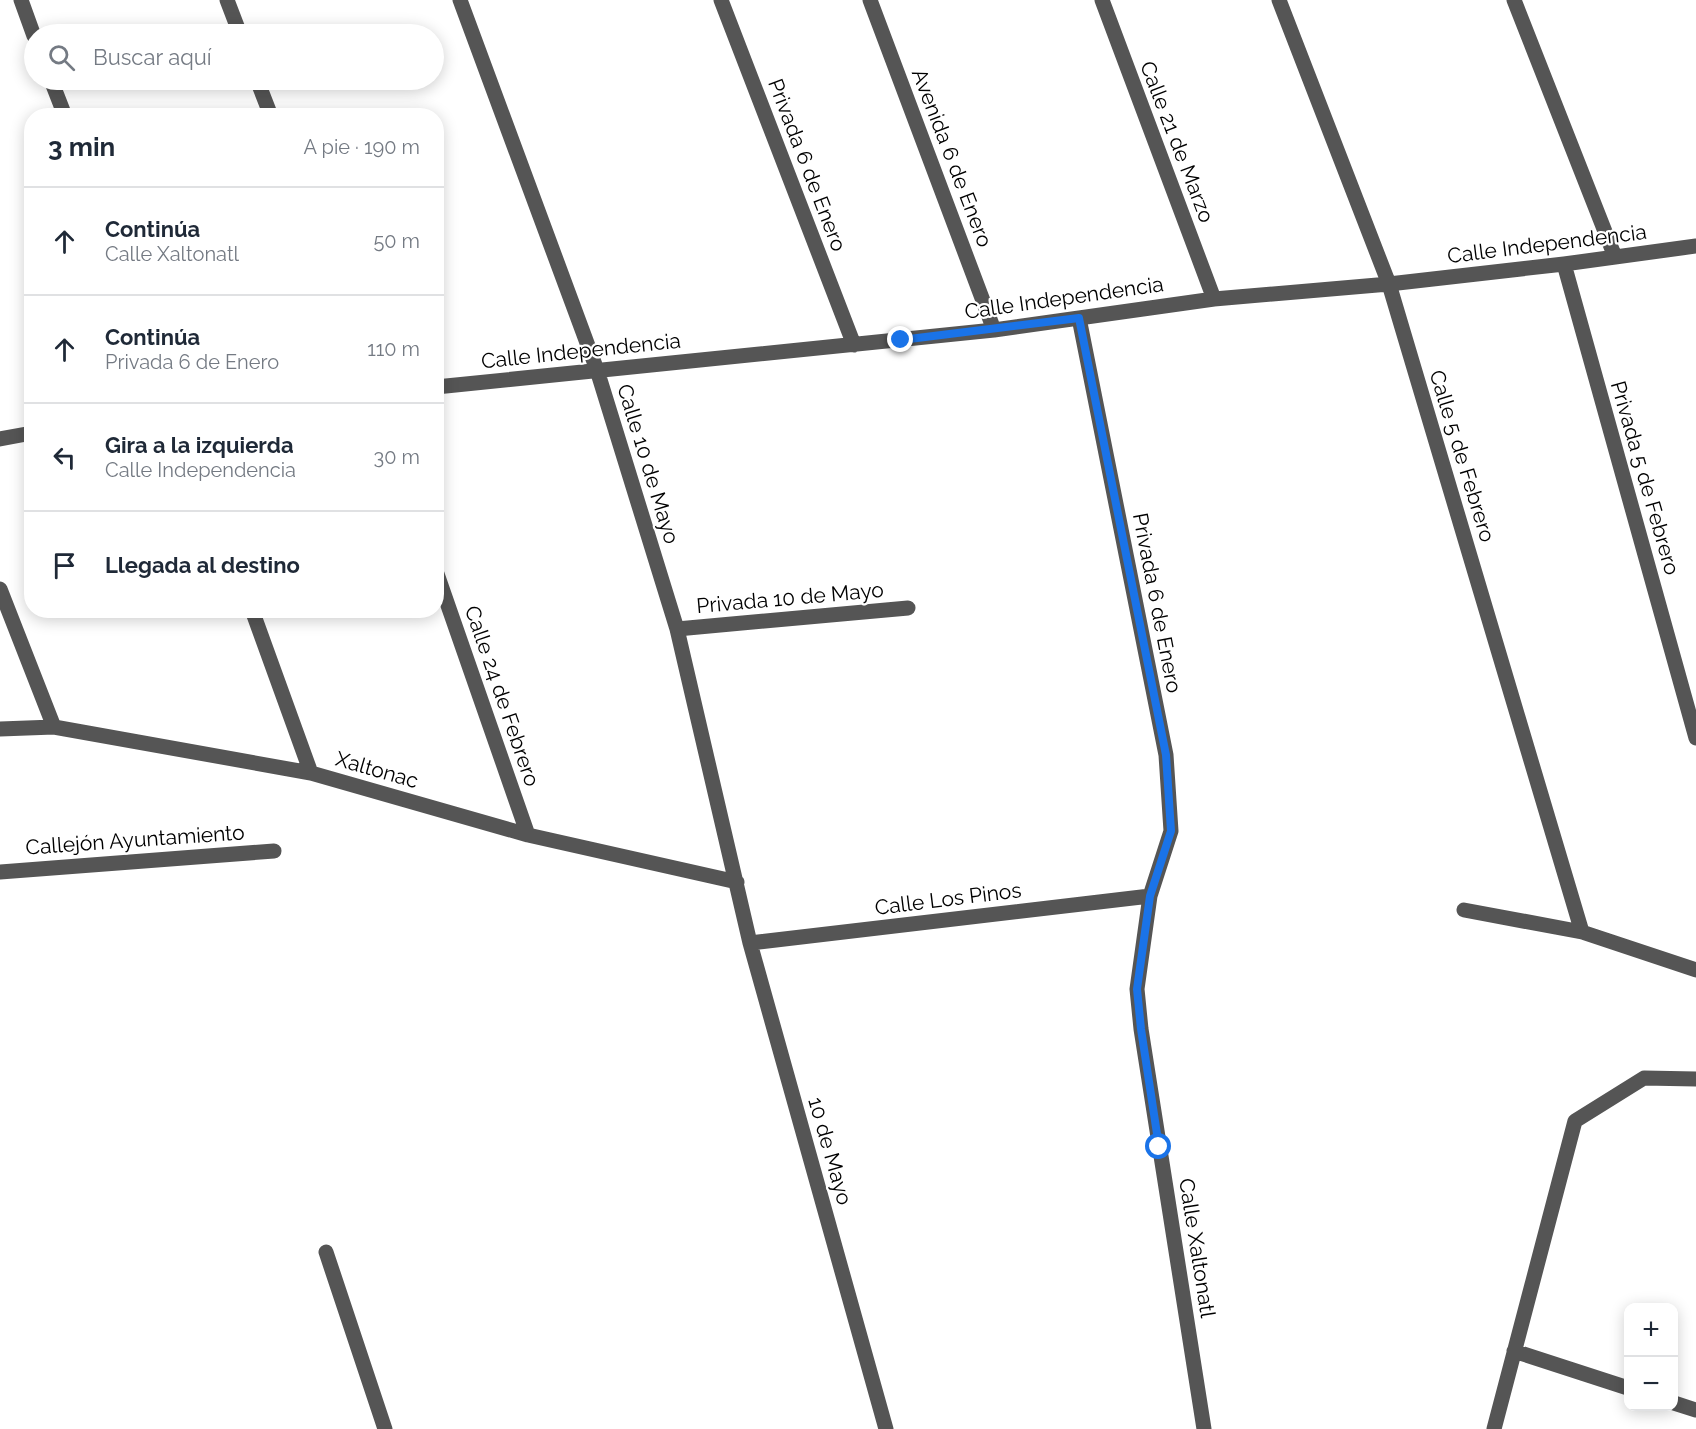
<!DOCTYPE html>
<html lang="es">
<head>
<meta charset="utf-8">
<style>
  :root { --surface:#fff; --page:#f6f6f7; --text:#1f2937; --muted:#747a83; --line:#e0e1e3 }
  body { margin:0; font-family:Raleway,sans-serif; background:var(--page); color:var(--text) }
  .controls { position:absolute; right:18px; bottom:18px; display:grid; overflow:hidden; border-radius:12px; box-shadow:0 3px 15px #0003 }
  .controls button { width:54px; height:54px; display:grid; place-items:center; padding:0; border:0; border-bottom:2px solid var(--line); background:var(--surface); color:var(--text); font:30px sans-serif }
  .stop { position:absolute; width:18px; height:18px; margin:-14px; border:4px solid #1a73e8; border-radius:50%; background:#fff }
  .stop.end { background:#1a73e8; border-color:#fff; box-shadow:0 2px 6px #0008 }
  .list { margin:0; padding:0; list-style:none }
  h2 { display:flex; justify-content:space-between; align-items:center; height:78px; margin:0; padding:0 24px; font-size:26px }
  h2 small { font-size:20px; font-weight:400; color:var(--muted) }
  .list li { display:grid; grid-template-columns:39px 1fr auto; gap:18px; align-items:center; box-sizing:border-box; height:108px; padding:0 24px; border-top:2px solid var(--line) }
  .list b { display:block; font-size:22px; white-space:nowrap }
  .list p { margin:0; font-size:20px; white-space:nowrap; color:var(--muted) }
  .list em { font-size:20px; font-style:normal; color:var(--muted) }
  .icon { flex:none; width:33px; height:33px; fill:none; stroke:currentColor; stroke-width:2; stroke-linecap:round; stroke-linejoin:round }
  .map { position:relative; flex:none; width:1696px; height:1429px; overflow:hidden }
  .search { position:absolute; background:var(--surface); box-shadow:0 3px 15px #0003; left:24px; top:24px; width:420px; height:66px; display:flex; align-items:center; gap:15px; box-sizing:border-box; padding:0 21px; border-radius:33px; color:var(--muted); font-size:22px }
  .panel { position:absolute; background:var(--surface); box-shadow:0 3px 15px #0003; left:24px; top:108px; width:420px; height:510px; border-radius:24px }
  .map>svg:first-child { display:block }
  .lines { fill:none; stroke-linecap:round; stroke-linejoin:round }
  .minor { stroke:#555; stroke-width:15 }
  .route { stroke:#1a73e8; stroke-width:8 }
  .labels { text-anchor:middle; stroke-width:4.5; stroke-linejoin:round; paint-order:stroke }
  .street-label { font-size:21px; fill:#000; stroke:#fff }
</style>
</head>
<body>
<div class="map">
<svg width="1696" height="1429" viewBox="0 0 1696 1429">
  <rect width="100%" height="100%" fill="#fff"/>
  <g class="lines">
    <path class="minor" d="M21,0L34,36
      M227,0L240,34
      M460,0L597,370L677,629L750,943L886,1429
      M721,0L854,345
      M870,0L994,330
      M1102,0L1214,299
      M1279,0L1389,284L1582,932
      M1514,0L1615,257
      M51,80L65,116
      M257,80L271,116
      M1564,264L1696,738
      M1079,318L1166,755L1171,831L1150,896L1137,989L1141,1029L1204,1429
      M436,387L994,330L1214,299L1389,284L1564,264L1696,246
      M0,439L32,433
      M436,571L528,835
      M0,589L54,727
      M252,610L311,773
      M677,629L908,608
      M0,729L54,727L311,773L528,835L737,882
      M0,872L274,851
      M1464,910L1582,932L1696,970
      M750,943L1150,896
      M326,1252L385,1429
      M1514,1351L1628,1388
      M1674,1403L1696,1410
      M1494,1429L1575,1121L1644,1078L1696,1079"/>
  </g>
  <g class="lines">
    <path class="route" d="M901,340L1079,318L1166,755L1171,831L1150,896L1137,989L1141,1029L1159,1147"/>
  </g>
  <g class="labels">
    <g class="street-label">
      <text transform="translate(1177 142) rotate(69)" y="7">Calle 21 de Marzo</text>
      <text transform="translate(952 158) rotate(69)" y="7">Avenida 6 de Enero</text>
      <text transform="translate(807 165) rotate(69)" y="7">Privada 6 de Enero</text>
      <text transform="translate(1547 244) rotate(-7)" y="7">Calle Independencia</text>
      <text transform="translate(1064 298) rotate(-8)" y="7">Calle Independencia</text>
      <text transform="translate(581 351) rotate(-6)" y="7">Calle Independencia</text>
      <text transform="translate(1462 456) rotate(73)" y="7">Calle 5 de Febrero</text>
      <text transform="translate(648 464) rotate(73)" y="7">Calle 10 de Mayo</text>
      <text transform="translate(1645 478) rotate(74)" y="7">Privada 5 de Febrero</text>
      <text transform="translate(790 598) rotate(-5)" y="7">Privada 10 de Mayo</text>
      <text transform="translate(1157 603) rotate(79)" y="7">Privada 6 de Enero</text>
      <text transform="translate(502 696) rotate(71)" y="7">Calle 24 de Febrero</text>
      <text transform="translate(377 770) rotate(16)" y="7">Xaltonac</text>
      <text transform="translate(135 840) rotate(-4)" y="7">Callejón Ayuntamiento</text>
      <text transform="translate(948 899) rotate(-7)" y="7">Calle Los Pinos</text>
      <text transform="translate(830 1151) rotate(74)" y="7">10 de Mayo</text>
      <text transform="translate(1197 1248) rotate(81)" y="7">Calle Xaltonatl</text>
    </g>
  </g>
</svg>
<div class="controls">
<button>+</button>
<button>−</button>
</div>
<div class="stop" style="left:1159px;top:1147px"></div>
<div class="stop end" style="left:901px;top:340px"></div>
<div class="search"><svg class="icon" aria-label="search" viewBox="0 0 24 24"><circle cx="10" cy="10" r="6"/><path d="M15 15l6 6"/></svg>Buscar aquí</div>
<section class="panel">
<h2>3 min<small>A pie · 190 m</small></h2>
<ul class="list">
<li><svg class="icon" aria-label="ahead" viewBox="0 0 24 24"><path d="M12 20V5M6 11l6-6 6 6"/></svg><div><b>Continúa</b><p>Calle Xaltonatl</p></div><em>50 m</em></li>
<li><svg class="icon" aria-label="ahead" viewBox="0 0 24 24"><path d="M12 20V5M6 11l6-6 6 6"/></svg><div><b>Continúa</b><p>Privada 6 de Enero</p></div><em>110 m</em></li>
<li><svg class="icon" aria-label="left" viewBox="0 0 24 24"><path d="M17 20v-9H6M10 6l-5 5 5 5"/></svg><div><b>Gira a la izquierda</b><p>Calle Independencia</p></div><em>30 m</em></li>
<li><svg class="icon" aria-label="arrive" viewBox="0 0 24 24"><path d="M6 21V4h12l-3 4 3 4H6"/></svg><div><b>Llegada al destino</b></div></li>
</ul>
</section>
</div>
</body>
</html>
